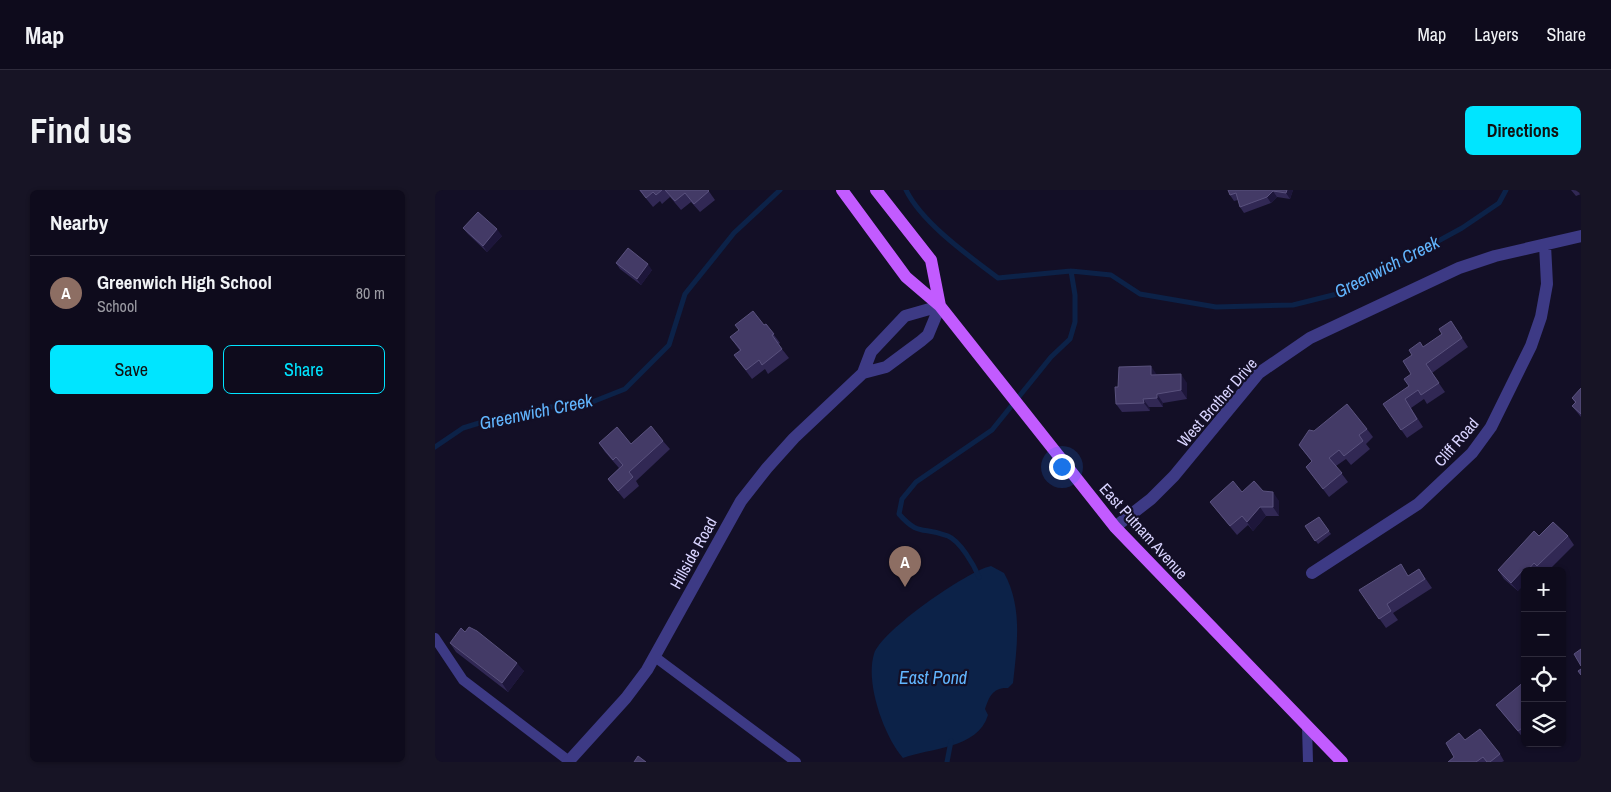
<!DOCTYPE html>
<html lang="en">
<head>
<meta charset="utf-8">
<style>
  :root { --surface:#0e0b1c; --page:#171425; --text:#f1f3f6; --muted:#9b9ba3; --line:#2e2b3b; --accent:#00e5ff }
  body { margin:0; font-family:"Archivo Narrow",sans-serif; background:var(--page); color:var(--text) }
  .controls { position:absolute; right:15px; bottom:15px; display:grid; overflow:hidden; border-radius:8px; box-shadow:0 1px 4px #0004 }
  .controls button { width:45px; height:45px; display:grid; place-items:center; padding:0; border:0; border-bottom:1px solid var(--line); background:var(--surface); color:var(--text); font:25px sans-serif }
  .you { position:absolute; left:626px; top:276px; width:18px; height:18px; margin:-12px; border:4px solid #fff; border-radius:50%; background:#1a73e8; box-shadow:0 0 0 8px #1a73e833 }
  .badge { display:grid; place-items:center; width:32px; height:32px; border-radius:50%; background:var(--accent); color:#fff; font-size:16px; font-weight:700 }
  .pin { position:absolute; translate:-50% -41px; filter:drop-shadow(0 1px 2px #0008) }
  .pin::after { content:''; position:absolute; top:26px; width:18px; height:15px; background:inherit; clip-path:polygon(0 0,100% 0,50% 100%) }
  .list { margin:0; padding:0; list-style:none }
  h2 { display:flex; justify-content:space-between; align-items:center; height:65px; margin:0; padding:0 20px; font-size:21px }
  h2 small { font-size:16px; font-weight:400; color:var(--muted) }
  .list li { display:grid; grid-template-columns:32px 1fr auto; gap:15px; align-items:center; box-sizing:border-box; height:75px; padding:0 20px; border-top:1px solid var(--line) }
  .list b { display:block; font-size:19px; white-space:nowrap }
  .list p { margin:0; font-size:16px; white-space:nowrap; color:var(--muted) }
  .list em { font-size:16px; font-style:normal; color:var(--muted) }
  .actions { display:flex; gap:10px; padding:15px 20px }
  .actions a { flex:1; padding:11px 0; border:1px solid var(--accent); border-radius:8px; text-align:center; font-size:18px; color:var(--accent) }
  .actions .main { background:var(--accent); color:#111 }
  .icon { flex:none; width:28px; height:28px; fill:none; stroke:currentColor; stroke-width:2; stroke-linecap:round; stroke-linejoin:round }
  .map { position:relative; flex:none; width:1146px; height:572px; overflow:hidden; border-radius:8px }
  header { display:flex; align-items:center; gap:30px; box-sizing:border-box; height:70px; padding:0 25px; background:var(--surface); border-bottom:1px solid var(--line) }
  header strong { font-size:24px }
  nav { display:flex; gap:28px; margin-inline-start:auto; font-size:18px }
  .intro { display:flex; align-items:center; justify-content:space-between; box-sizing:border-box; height:120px; padding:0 30px }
  h1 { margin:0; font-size:35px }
  .button { padding:12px 22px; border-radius:8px; background:var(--accent); color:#111; font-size:18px; font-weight:700 }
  main { display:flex; gap:30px; padding:0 30px }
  aside { flex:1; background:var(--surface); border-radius:8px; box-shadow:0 1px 4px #0004 }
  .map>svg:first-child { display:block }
  .water { fill:#0c2248 }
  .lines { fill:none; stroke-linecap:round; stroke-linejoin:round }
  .stream { stroke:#0c2248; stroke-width:5 }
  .lane { stroke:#3d3a85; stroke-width:10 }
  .street { stroke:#3d3a85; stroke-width:12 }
  .primary { stroke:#c25bff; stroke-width:12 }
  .wall { fill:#312854 }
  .shaded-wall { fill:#1d163a }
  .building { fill:#433a66; stroke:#5a527e }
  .labels { text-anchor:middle; stroke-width:4.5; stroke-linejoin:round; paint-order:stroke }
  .street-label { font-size:16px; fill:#d9d4ff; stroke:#130f26 }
  .water-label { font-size:18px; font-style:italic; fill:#62b6ff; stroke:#130f26 }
</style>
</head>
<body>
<header>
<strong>Map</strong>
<nav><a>Map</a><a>Layers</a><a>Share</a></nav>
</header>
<div class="intro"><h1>Find us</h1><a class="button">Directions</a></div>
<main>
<aside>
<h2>Nearby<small></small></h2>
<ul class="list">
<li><span class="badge" style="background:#8d6e63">A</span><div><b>Greenwich High School</b><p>School</p></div><em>80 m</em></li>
</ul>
<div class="actions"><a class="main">Save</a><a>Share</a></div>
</aside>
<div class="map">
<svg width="1146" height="572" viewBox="0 0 1146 572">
  <rect width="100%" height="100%" fill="#130f26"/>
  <path class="water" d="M556,376L569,383C588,417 582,456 578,493L573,498C558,497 554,507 550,519L553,525C543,559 494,558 468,568C449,546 430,493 439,464C446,441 532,381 556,376Z"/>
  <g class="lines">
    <path class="stream" d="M471,0C487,33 534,66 563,88L636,81L676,85L705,104L781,117L858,115L910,102L1027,38L1064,13L1071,0
      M0,257L28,238L67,226L113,217L147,216L190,199L234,155L250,104L299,43L345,0
      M544,387C539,375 525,351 513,346C488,336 484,347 464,324L467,309L481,292L557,240L616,167L635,149L640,132V105L636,81
      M512,572L516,551"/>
    <path class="lane" d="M0,448L28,490L134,571
      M220,467L361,572
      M872,536L873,572"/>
    <path class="street" d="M428,183L451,177L486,151L493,145L505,116
      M680,337L716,309L739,286L824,183L875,148L1024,78L1060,66L1146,46
      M877,383L983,314L1037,263L1056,237L1096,156L1106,127L1112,94L1110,55
      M133,572L191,508L212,480L306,311L332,278L359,248L428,183L436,162L470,126L505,116"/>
    <path class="primary" d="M407,0L471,87L505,116L680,337L907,572
      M441,0L496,70L505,116"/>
  </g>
  <path class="wall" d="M204,0H273L280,10L265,22L256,12L246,20L235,7L227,14L225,11L218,17Z
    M793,0H858L855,9L842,7L836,13L809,23L805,17L803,10L799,11L795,5Z
    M1136,0H1146V4L1141,6Z
    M28,38L67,46L52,62L33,44Z
    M181,73L217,80L206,95L185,79Z
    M1016,131L1033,157L997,183L1010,202L992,214L989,209L976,218L988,237L972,248L948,214L974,196L976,184L988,157L1007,144Z
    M331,134L345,153L343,154L354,168L333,184L330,179L317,189L299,165L305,161L295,147L329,135Z
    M722,185L752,193V209L728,213V217H714L715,221L687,222L681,214Z
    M1146,198V227L1137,216L1140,213L1137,208Z
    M932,239L938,247L931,254L935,259L916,275L911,269L901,276L913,292L894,307L871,277L877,272L864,255L879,241Z
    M228,251L235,259L201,291L204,296L189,309L179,297L173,289L184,278L170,262L164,253L196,254Z
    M828,301L844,311V326H831L818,341L813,335L802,345L782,321L775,312L807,302Z
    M884,327L896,344L883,354L870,336Z
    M1104,346H1133L1139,355L1113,381H1090L1083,401L1069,389L1063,380Z
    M984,379L997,398L958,423L963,430L951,438L924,400L973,386Z
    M30,442L89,481L73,502L21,462L15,453Z
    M1090,491V550L1068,524L1061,515Z
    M1030,550L1065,564L1069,571L1067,572H1013L1019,567Z"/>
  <path class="shaded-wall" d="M852,0H858L855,9L851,3Z
    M838,1L842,7L836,13L832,7Z
    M62,39L67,46L52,62L48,56Z
    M213,74L217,80L206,95L202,89Z
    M716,176L722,185H716Z
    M746,184L752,193V209L746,200Z
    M722,204L728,213V217L722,208Z
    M708,209L714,217L715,221L709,213Z
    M838,302L844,311V326L838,317Z
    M825,317L831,326L818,341L812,332Z
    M1089,379L1091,381H1090V394L1083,401L1076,393Z
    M82,473L89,481L73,502L67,493Z"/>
  <path class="building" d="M205,0H227L221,5L218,2L211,8Z
    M230,0H273L274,1L259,14L250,3L240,11Z
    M793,0H852L851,3L838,1L832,7L805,17L801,3L795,5Z
    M43,22L62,39L48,56L28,38Z
    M193,58L213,74L202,89L181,73Z
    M318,121L329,135L331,134L339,144L337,145L347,159L327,175L324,170L311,180L299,165L306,160L295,147L304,140L300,135Z
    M1016,131L1027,148L991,174L1004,193L986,205L983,200L970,209L982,229L966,240L948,214L974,196L969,189L976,184L968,171L977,165L974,160L985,152L988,157L1007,144L1004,139Z
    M716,176V185L746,184V200L722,204V208L708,209L709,213L681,214L680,197H683L684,177Z
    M1146,198V224L1137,216L1141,212L1137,208Z
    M912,214L932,239L924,245L928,251L909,266L904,260L894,268L907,283L888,299L871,277L877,271L864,255L874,240L879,241Z
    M216,236L228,251L194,282L198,287L183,301L173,289L188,275L181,267L178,270L164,253L182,237L196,254Z
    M798,291L807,302L819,291L828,301L838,302V317H825L812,332L807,326L795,336L775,312Z
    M884,327L894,341L880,351L870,336Z
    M1118,332L1133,346L1102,376L1099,373L1092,381L1089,379L1076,393L1063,380L1099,341L1104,346Z
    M966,374L973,386L984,379L990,389L952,414L956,421L944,429L924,400Z
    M34,437L42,441L82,473L67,493L15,453L26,438L30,442Z
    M1146,459V476L1139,464Z
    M1146,479V485L1143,481Z
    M1090,491V536L1083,541L1061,515Z
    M1045,539L1065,564L1055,572H1052L1048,567L1041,572H1013L1019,567L1011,553L1024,543L1030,550Z
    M203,566L211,572H199Z"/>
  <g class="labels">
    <g class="street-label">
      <text transform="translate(782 212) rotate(-49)" y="6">West Brother Drive</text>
      <text transform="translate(1021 252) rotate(-49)" y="6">Cliff Road</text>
      <text transform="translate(709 341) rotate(48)" y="6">East Putnam Avenue</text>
      <text transform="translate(258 363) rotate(-61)" y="6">Hillside Road</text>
    </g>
    <g class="water-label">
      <text transform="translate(952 77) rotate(-27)" y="6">Greenwich Creek</text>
      <text transform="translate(101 222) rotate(-12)" y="6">Greenwich Creek</text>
      <text x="498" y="494">East Pond</text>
    </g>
  </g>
</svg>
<div class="controls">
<button>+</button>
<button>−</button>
<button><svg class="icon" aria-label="locate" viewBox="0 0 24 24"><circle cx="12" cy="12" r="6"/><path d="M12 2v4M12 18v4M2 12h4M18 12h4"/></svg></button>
<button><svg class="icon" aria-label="layers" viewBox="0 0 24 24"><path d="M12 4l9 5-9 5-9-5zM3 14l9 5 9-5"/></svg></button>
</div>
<div class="you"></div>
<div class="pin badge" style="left:470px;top:397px;background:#8d6e63">A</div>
</div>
</main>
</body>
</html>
